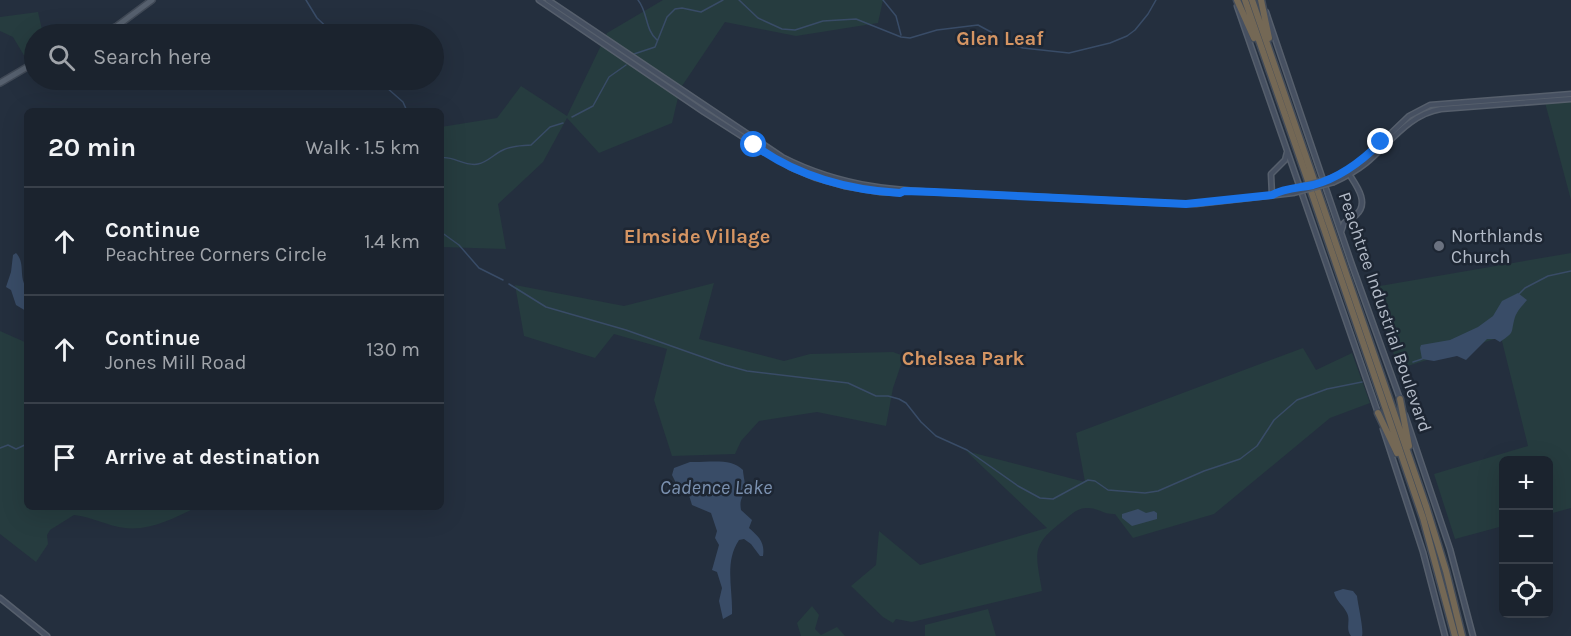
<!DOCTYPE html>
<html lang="en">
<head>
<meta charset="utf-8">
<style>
  :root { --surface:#1b232e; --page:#242b36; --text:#f1f3f6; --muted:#a0a4aa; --line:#39404a }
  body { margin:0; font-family:Karla,sans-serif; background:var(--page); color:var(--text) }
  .controls { position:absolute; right:18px; bottom:18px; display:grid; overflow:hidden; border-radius:9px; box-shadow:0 6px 24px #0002 }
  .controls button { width:54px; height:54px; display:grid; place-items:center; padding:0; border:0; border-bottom:2px solid var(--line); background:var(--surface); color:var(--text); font:30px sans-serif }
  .stop { position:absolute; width:18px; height:18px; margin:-14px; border:4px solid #1a73e8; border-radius:50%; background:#fff }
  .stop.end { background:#1a73e8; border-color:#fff; box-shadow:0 2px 6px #0008 }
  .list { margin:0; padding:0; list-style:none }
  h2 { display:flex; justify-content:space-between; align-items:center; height:78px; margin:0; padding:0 24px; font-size:26px }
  h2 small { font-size:20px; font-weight:400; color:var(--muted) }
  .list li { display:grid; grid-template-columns:39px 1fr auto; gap:18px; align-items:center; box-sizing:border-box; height:108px; padding:0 24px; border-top:2px solid var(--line) }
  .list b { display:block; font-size:22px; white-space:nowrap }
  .list p { margin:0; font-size:20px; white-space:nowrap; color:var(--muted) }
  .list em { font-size:20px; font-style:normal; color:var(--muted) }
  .icon { flex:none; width:33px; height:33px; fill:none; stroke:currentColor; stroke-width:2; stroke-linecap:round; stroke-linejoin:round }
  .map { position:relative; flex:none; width:1571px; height:636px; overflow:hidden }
  .search { position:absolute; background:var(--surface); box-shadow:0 6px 24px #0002; left:24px; top:24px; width:420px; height:66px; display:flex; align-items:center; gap:15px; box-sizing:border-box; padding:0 21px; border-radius:33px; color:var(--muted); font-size:22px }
  .panel { position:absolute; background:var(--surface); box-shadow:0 6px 24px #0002; left:24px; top:108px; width:420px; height:402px; border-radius:9px }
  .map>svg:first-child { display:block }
  .green { fill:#263c3f }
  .water { fill:#394c67 }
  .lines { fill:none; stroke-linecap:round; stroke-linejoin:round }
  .stream { stroke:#394c67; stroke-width:1.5 }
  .secondary-casing { stroke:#565f6c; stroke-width:7 }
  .primary-casing { stroke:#414a57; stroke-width:8 }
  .highway-casing { stroke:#434c59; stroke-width:9 }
  .secondary { stroke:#465061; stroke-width:4 }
  .primary { stroke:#56606e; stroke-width:5 }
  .highway { stroke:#746855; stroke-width:6 }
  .secondary-bridge-casing { stroke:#565f6c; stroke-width:7; stroke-linecap:butt }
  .secondary-bridge { stroke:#465061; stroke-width:4 }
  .route { stroke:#1a73e8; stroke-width:8 }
  .worship-dot { fill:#6b7280; stroke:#1d2633; stroke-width:2 }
  .labels { text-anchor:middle; stroke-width:5; stroke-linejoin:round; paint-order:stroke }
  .poi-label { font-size:18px; fill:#b4bcc9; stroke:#1d2633; text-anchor:start }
  .street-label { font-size:18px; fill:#b4bcc9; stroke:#1d2633 }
  .neighbourhood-label { font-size:20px; font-weight:bold; fill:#d59563; stroke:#1d2633 }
  .water-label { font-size:20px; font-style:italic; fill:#7c92b1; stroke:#1d2633 }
</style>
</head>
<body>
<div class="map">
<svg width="1571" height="636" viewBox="0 0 1571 636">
  <rect width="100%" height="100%" fill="#242f3e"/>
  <path class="green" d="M663,0H883L878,23L796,36L725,22L680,89L672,123L599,153L567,118L543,162L498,204L506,249L441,247V127L497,118L521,86L567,116L607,33Z
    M38,12L43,34H34V59L28,62L13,37L0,31V17Z
    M1571,91V200L1543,95Z
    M1571,253V508L1549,514L1548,460H1504L1503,526L1455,539L1434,474L1528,446L1501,337L1398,369L1374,287Z
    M714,283L699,339L784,361L810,354L893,352L904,356L893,388L886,426L817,412L759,421L741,441L735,454L672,456L654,400L667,349L614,334L595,358L524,336L515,285L624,306Z
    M0,331L27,343V507H197C174,518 151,531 125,528C108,526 92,517 74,515L50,530L47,535L48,544L36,562L0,534Z
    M1303,348L1316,370L1352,353L1370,403L1330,418L1214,514L1133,538L1115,514C1105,515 1098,508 1088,508C1078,507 1071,515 1063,521C1030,546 1036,553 1042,591L912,622L896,619L893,623L883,617L851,586L876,565L879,531L920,565L1047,528L966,451L1085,482L1076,433Z
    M812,606L819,615L815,629L821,635L837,627L845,636H801L797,623Z
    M988,609L996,636H925V625Z"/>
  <path class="water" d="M16,253C26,263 18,278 27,288L26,311L16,305L11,290L6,287L11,272L13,255Z
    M1518,293L1527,300C1523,305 1517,311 1515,317C1510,334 1516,331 1500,342L1495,339H1487L1466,360L1457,356L1434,361L1422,359L1420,348L1421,345L1450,340L1478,327L1493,316L1502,301Z
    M690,462C706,463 731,457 743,470C743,475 746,485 745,490C743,499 739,498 741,510L752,520L749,528C759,537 765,542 763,556H760L751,544L744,539L739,540C724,562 733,589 732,614L723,619L719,601L722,588L717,572L712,570L719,545L715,538L717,531L711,513L692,505L688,492L677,485L672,475L674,468Z
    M1138,509L1146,513L1154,511L1157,513V519L1132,526L1122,518V514Z
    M1343,589L1353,591L1357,596C1358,605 1364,630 1362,636H1351C1345,628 1351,621 1347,613C1343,605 1336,601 1334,592Z"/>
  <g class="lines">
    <path class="stream" d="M306,0L317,18L334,34
      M638,0C648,12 645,30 657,40
      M739,0L758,18L782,29L795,30L823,21L856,19L901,37L910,38L937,30L978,25L991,32L997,41
      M883,0L896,16L901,35
      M1005,43L1023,48L1069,53L1110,43L1127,36L1135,30L1148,14L1156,0
      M634,54L655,47L667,17L675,9L682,8L701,12L723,0
      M378,80L403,102L407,111
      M572,117L593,106L609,77L626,65
      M441,158C452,155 465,167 478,164C488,162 494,154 503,150C513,145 521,146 531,145L550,127L563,123
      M441,232L459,245L479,268L503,280
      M509,284L546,307L626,330L725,365L747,371L848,383L876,396H888L899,399L906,403L921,422L936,436L967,450L1018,486L1040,498L1053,499L1088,480L1095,481L1108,490L1145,493L1158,491L1204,471L1240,459L1257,446L1274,420L1297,400L1327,389L1362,382
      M1519,294L1525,288L1548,276L1571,271
      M1413,362L1422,359
      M0,448L8,445L16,449L27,444"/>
    <g class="secondary-casing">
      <path id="secondary" d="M539,0L704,112L790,167L816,178L844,186L880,192L900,193L904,191
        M548,0L782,157C854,194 919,191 997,195C1052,197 1107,201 1162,203L1196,204L1293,193
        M1237,6L1378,413
        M1266,12L1352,265L1400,399
        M1332,178L1347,172L1362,161L1409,116L1430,105L1571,94
        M1334,182C1345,177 1356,171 1366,163C1390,143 1409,114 1441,109L1571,99
        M1272,194L1292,189
        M1272,195L1271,174L1285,160L1287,152
        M1341,232L1344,223C1348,220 1353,218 1356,215C1370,203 1356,185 1349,174
        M1405,415L1450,549L1473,636
        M1383,429L1423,552L1445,636
        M0,598L47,636"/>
    </g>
    <g class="primary-casing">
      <path id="primary" d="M101,34L117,26L152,0
        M0,83L34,63"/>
    </g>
    <g class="highway-casing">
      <path id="highway" d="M1237,0L1254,38
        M1245,0L1308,181
        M1252,0L1314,180
        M1261,0L1269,38
        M1315,183L1426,506L1446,571L1462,636
        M1309,185L1423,518L1455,636
        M1400,399L1409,446
        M1378,413L1397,453"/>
    </g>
    <use href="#secondary" class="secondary"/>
    <use href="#primary" class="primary"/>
    <use href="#highway" class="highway"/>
    <g class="secondary-bridge-casing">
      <path id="secondary-bridge" d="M1292,189L1332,178
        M1293,193L1334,182"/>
    </g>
    <use href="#secondary-bridge" class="secondary-bridge"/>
  </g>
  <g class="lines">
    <path class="route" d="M754,145C798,177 847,190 900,193L904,191L934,192L1186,204L1272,195C1284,188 1299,188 1313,185C1340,178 1362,161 1381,142"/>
  </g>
  <circle class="worship-dot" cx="1439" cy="246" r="6"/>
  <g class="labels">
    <g class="poi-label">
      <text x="1451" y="242">Northlands<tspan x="1451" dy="21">Church</tspan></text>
    </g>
    <g class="street-label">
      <text transform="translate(1385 312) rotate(71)" y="6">Peachtree Industrial Boulevard</text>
    </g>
    <g class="neighbourhood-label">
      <text x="1000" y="45">Glen Leaf</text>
      <text x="697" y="243">Elmside Village</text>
      <text x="963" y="365">Chelsea Park</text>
    </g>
    <g class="water-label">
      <text x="716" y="494">Cadence Lake</text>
    </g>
  </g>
</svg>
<div class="controls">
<button>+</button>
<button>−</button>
<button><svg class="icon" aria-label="locate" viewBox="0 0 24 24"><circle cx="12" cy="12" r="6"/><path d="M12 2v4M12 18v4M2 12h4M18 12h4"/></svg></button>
</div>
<div class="stop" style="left:754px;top:145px"></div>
<div class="stop end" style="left:1381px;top:142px"></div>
<div class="search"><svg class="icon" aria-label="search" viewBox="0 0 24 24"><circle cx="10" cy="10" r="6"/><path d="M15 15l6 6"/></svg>Search here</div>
<section class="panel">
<h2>20 min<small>Walk · 1.5 km</small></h2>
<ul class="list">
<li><svg class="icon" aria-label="ahead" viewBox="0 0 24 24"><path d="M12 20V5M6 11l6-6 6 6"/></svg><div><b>Continue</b><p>Peachtree Corners Circle</p></div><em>1.4 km</em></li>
<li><svg class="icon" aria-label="ahead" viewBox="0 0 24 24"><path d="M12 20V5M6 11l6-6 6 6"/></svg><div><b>Continue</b><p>Jones Mill Road</p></div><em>130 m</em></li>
<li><svg class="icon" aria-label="arrive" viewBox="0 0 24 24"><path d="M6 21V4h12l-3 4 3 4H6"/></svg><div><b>Arrive at destination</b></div></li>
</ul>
</section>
</div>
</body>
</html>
